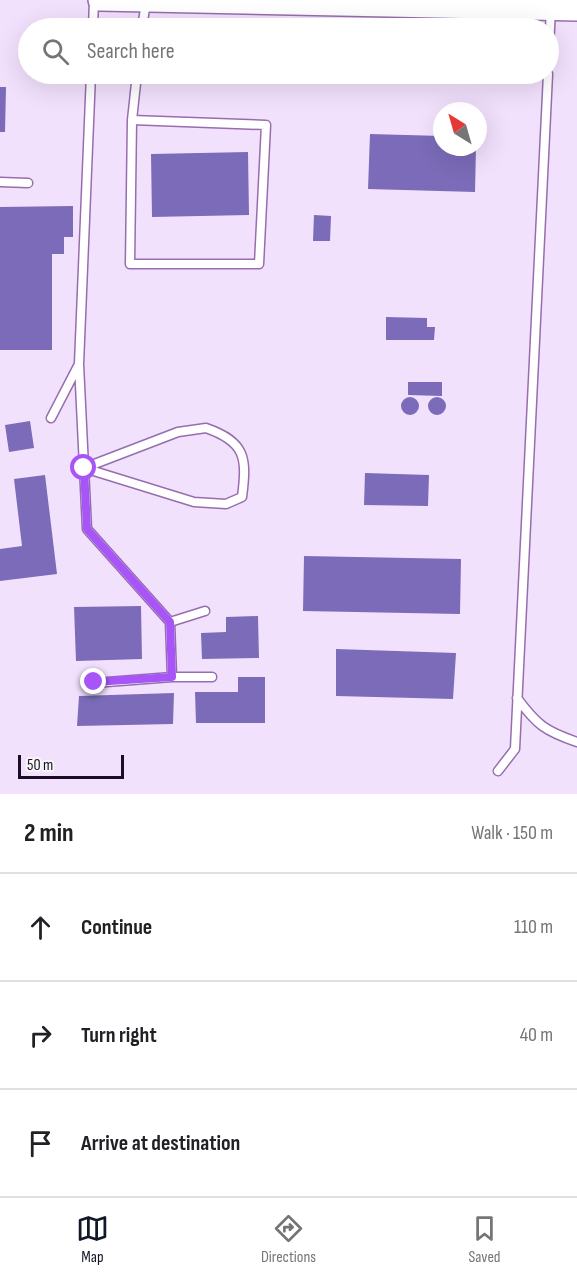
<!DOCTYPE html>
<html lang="en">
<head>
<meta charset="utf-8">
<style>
  :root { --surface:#fff; --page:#f2f2f2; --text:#202124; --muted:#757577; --line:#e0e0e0; --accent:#111827 }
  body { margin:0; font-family:"Sofia Sans Condensed",sans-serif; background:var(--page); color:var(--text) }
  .compass { position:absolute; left:433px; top:102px; width:54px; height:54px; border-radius:50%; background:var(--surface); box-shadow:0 6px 24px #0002; rotate:323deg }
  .scale { position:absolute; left:18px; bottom:15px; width:106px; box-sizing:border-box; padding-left:6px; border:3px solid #1c0c24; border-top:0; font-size:16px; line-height:21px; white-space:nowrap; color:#1c0c24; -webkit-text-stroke:4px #f6f6f6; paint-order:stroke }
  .stop { position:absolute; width:18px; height:18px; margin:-14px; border:4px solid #a855f7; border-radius:50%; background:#fff }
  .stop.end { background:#a855f7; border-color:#fff; box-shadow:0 2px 6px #0008 }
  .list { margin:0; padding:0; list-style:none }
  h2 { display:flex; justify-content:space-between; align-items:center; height:78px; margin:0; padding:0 24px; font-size:26px }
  h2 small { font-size:20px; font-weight:400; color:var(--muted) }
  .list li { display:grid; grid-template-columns:39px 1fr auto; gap:18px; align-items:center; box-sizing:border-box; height:108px; padding:0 24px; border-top:2px solid var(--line) }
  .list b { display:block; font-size:22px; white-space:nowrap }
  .list em { font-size:20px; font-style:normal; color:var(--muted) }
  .icon { flex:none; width:33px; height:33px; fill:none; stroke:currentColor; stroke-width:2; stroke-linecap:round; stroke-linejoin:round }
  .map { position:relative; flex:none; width:577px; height:794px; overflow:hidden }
  .search { position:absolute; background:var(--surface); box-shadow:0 6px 24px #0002; left:18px; right:18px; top:18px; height:66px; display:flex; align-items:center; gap:15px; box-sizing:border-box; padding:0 21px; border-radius:33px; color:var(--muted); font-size:22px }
  .sheet { height:402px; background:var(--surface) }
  nav { display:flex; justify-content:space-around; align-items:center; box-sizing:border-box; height:84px; border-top:2px solid var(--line); background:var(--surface); font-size:16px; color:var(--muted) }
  nav a { display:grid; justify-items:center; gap:3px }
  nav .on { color:var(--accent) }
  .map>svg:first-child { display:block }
  .building { fill:#7b6bb8 }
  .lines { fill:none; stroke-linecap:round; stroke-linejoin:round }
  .service-casing { stroke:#966ead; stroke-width:11 }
  .tertiary-casing { stroke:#966ead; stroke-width:24 }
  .service { stroke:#fff; stroke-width:8 }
  .tertiary { stroke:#fff; stroke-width:21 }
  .route { stroke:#a855f7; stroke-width:8 }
</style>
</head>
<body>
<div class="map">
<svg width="577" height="794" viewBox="0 0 577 794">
  <rect width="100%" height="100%" fill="#f2e1fd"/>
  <path class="building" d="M0,87H6L5,132H0Z
    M370,134L442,136V147H476L475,192L368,189Z
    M248,152L249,215L152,217L151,154Z
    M73,206V237H64V254H52V350H0V207Z
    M314,215L331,216L330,241H313Z
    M386,317L427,318V327H435L434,340H386Z
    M408,382H442V396L408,395Z
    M401 406a9 9 0 1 1 18 0a9 9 0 1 1-18 0Z
    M428 406a9 9 0 1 1 18 0a9 9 0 1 1-18 0Z
    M30,421L34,448L9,452L5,425Z
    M365,473L429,475L428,506L364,505Z
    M45,475L57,574L0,581V549L22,546L14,479Z
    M304,556L461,559L460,614L303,611Z
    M141,606L142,659L76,661L74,607Z
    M258,616L259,658L202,659L201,633L226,632V617Z
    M336,649L456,653L453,699L336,696Z
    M238,677H265V723H196L195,692H238Z
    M174,693L173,724L77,726L79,696Z"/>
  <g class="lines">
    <g class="service-casing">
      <path id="service" d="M93,28L94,0
        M142,28L146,2
        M548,65L551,10
        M132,120L266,125L259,264H130L132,120L137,74
        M0,182L28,183
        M79,364L87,529L170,622L172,677L94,683
        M51,418L79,364L91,74
        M206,428C246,442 247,458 242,497L226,504L194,502L84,468L178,432Z
        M170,622L205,611
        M172,677H212
        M517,698C537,725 545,731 577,742
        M498,771L515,749L548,74"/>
    </g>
    <g class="tertiary-casing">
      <path id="tertiary" d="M99,0L577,10"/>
    </g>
    <use href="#service" class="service"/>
    <use href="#tertiary" class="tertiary"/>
  </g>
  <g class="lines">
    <path class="route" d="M84,468L87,529L170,622L172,677L94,682"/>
  </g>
</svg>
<svg class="compass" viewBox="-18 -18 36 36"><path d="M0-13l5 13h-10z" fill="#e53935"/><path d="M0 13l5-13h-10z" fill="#757577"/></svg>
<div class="scale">50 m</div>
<div class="stop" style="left:84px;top:468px"></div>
<div class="stop end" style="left:94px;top:682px"></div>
<div class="search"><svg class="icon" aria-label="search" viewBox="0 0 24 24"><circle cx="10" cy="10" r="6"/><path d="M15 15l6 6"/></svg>Search here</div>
</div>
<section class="sheet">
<h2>2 min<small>Walk · 150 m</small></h2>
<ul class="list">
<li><svg class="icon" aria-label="ahead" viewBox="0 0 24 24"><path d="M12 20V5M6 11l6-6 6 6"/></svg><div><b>Continue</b></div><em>110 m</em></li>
<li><svg class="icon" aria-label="right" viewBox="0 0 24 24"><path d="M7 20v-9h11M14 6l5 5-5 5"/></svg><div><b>Turn right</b></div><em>40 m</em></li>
<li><svg class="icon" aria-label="arrive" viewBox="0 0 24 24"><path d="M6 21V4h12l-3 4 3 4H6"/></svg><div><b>Arrive at destination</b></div></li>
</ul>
</section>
<nav>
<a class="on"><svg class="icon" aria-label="map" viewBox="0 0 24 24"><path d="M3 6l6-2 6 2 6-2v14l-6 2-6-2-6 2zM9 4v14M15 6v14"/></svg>Map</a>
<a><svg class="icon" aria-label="directions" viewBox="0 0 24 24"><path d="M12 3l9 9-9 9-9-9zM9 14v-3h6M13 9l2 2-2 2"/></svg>Directions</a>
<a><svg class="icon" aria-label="saved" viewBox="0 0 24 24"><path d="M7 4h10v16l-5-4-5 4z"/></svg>Saved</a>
</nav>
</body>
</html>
